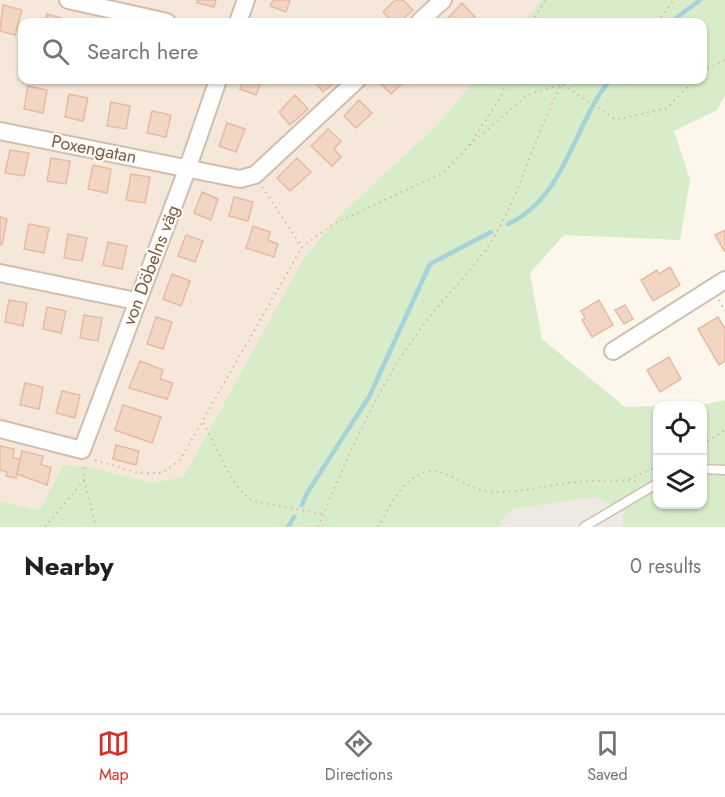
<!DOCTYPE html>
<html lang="en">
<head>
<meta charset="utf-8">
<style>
  :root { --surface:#fff; --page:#f2f2f2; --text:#202124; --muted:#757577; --line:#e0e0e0; --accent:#d93025 }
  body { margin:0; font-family:Jost,sans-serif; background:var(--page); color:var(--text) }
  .controls { position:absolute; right:18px; bottom:18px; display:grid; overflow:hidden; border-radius:12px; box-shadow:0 2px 4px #0004 }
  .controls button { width:54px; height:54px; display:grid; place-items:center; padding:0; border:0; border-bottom:2px solid var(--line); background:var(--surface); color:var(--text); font:30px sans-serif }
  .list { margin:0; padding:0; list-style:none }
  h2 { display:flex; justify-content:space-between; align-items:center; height:78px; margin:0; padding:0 24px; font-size:26px }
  h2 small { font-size:20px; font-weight:400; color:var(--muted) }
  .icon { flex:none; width:33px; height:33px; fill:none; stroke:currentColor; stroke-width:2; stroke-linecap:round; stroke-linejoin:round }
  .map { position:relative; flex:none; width:725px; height:527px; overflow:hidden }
  .search { position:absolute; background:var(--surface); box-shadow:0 2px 4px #0004; left:18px; right:18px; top:18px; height:66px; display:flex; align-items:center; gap:15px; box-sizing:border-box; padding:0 21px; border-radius:12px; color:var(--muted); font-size:22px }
  .sheet { height:186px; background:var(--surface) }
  nav { display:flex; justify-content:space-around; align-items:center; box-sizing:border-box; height:84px; border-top:2px solid var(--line); background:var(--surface); font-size:16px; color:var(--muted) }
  nav a { display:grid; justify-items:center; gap:3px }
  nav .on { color:var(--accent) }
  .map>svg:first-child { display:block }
  .residential { fill:#f5e8da }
  .industrial { fill:#efe9e4 }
  .green { fill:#d8ecc9 }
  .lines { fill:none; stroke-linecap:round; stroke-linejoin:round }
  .stream { stroke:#a5d3da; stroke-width:4.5 }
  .building { fill:#f3d5c3; stroke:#e6bba3; stroke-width:1.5 }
  .lane-casing { stroke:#d1beb0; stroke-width:11 }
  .street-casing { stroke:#d1beb0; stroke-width:20 }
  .path { stroke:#d9b8a5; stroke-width:2; stroke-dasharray:1.5 4.5; stroke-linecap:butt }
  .lane { stroke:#fff; stroke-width:8 }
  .street { stroke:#fff; stroke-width:16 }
  .labels { text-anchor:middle; stroke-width:4.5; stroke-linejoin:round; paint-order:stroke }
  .street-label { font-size:18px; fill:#7a5c4d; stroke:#fffaf3 }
</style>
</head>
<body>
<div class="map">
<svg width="725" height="527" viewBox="0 0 725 527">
  <rect width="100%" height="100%" fill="#fdf6ec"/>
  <path class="residential" d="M0,0H542L523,22H22V80H475L436,126L339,216L302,261L184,476L154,483L89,467L40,510L0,502Z"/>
  <path class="industrial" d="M596,497L625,514L622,527H497L511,509Z"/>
  <path class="green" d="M542,0H725V95L717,110L674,131L690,180L680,240L564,235L530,273L542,339L625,407L657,406L658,505H702V406L668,405L707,404L725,400V527H622L624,513L596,497L512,509L497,527H0V502L40,510L63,465L89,467L154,483L184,476L302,261L339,216L436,126L475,80H702V22H523Z"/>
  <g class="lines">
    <path class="stream" d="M671,22L700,0
      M508,224C566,197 573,125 610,80
      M302,505L307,493L369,397L430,264L491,232
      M288,527L294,517"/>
  </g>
  <path class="building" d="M197,0H216L214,7L197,3Z
    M273,0H290L286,12L270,6Z
    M395,0H403L413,10L399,22H393L383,12Z
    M462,3L475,17L469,22H444Z
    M3,5L22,10L15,35L0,31Z
    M47,14L65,19L64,22H45Z
    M243,80H262L256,95L240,89Z
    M313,80H337L323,92Z
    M381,80H406L391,94L379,82Z
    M28,86L47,90L43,113L24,109Z
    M69,94L88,98L83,121L65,117Z
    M295,95L308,109L290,125L279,112Z
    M359,100L372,113L356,128L344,116Z
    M111,102L130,106L126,129L107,126Z
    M152,111L171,115L166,137L147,133Z
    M227,123L245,129L236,152L219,146Z
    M328,129L341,141L334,149L341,157L332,166L311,146Z
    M10,150L29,153L24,176L5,173Z
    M51,158L70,161L66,184L47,181Z
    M297,158L311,172L290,191L277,178Z
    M93,165L111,169L107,193L88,189Z
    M131,174L150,177L145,203L126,200Z
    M202,192L218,199L211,220L194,213Z
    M234,197L253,202L248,221L229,216Z
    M0,217L7,219L2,245H0Z
    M29,224L49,228L44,253L24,249Z
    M253,226L270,232L268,240L278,244L274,257L246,248Z
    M725,230V251H724L715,235Z
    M68,234L87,238L82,261L64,258Z
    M186,235L203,241L195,262L178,256Z
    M108,242L127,246L122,269L103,265Z
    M670,267L680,285L653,301L641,280L657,270L659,274Z
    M172,274L190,281L181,306L163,299Z
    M9,300L27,303L23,326L5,322Z
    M599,300L613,325L592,337L582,320L585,318L581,311Z
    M625,305L633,319L624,324L615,310Z
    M47,307L66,311L61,333L43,329Z
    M84,315L102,318L98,341L80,338Z
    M156,317L172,322L163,349L147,344Z
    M718,317L725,329V361L719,365L698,329Z
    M669,357L681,379L660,392L647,370Z
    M140,361L163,370L160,379L173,383L167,399L129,388Z
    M25,383L43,387L39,409L20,405Z
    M62,391L80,395L75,418L56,413Z
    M123,405L161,417L152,443L115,430Z
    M116,445L139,451L136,465L113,459Z
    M0,446L14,449L13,458L20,459L16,478L6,476L7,472L0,470Z
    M22,451L43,456L41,465L51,467L47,485L17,474Z"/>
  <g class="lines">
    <g class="lane-casing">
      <path id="lane" d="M702,469L725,470
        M584,527L658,483"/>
    </g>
    <g class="street-casing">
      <path id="street" d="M68,0L167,22
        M238,22L246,0
        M419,22L443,0
        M0,131L240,179L255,175L357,80
        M0,273L136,301
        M613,351L725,280
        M0,429L82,450L188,167L218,80"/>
    </g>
    <path class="path" d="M531,22L546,0
      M657,22L674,0
      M702,71L725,60
      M470,145L527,95L562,84L566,80
      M262,187L302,247
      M719,300L725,311
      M203,423C216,444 233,491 253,501L322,514
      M702,444L725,430
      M95,460L138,473H162L180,460L302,247L333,224L443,173L468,147L500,98L507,80
      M629,479L658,466
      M84,480L96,527
      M45,527L84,480L83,464
      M318,527C348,456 378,384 425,323C449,291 479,265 498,230C524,183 536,131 562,84L616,120L667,108L694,80
      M378,527C390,507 401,480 425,472C445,466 467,489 486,491C513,494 541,487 568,483C591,480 614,480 637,481"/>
    <use href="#lane" class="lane"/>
    <use href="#street" class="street"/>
  </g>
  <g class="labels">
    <g class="street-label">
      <text transform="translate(94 149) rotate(11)" y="6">Poxengatan</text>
      <text transform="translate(151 265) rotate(-69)" y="6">von Döbelns väg</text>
    </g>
  </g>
</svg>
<div class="controls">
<button><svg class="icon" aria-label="locate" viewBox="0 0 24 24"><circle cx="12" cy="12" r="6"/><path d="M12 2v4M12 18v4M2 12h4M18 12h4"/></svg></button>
<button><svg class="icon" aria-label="layers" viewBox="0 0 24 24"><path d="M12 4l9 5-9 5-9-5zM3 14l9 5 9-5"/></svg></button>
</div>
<div class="search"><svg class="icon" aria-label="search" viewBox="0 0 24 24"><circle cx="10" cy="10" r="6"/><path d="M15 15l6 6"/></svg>Search here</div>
</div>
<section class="sheet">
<h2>Nearby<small>0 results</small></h2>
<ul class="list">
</ul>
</section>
<nav>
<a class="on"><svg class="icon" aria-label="map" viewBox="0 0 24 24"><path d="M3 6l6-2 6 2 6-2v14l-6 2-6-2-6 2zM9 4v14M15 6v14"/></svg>Map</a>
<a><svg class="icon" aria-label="directions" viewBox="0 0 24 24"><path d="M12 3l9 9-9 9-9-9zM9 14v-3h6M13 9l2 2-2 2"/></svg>Directions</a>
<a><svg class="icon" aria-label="saved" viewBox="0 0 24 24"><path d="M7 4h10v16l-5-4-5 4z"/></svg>Saved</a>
</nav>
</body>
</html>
